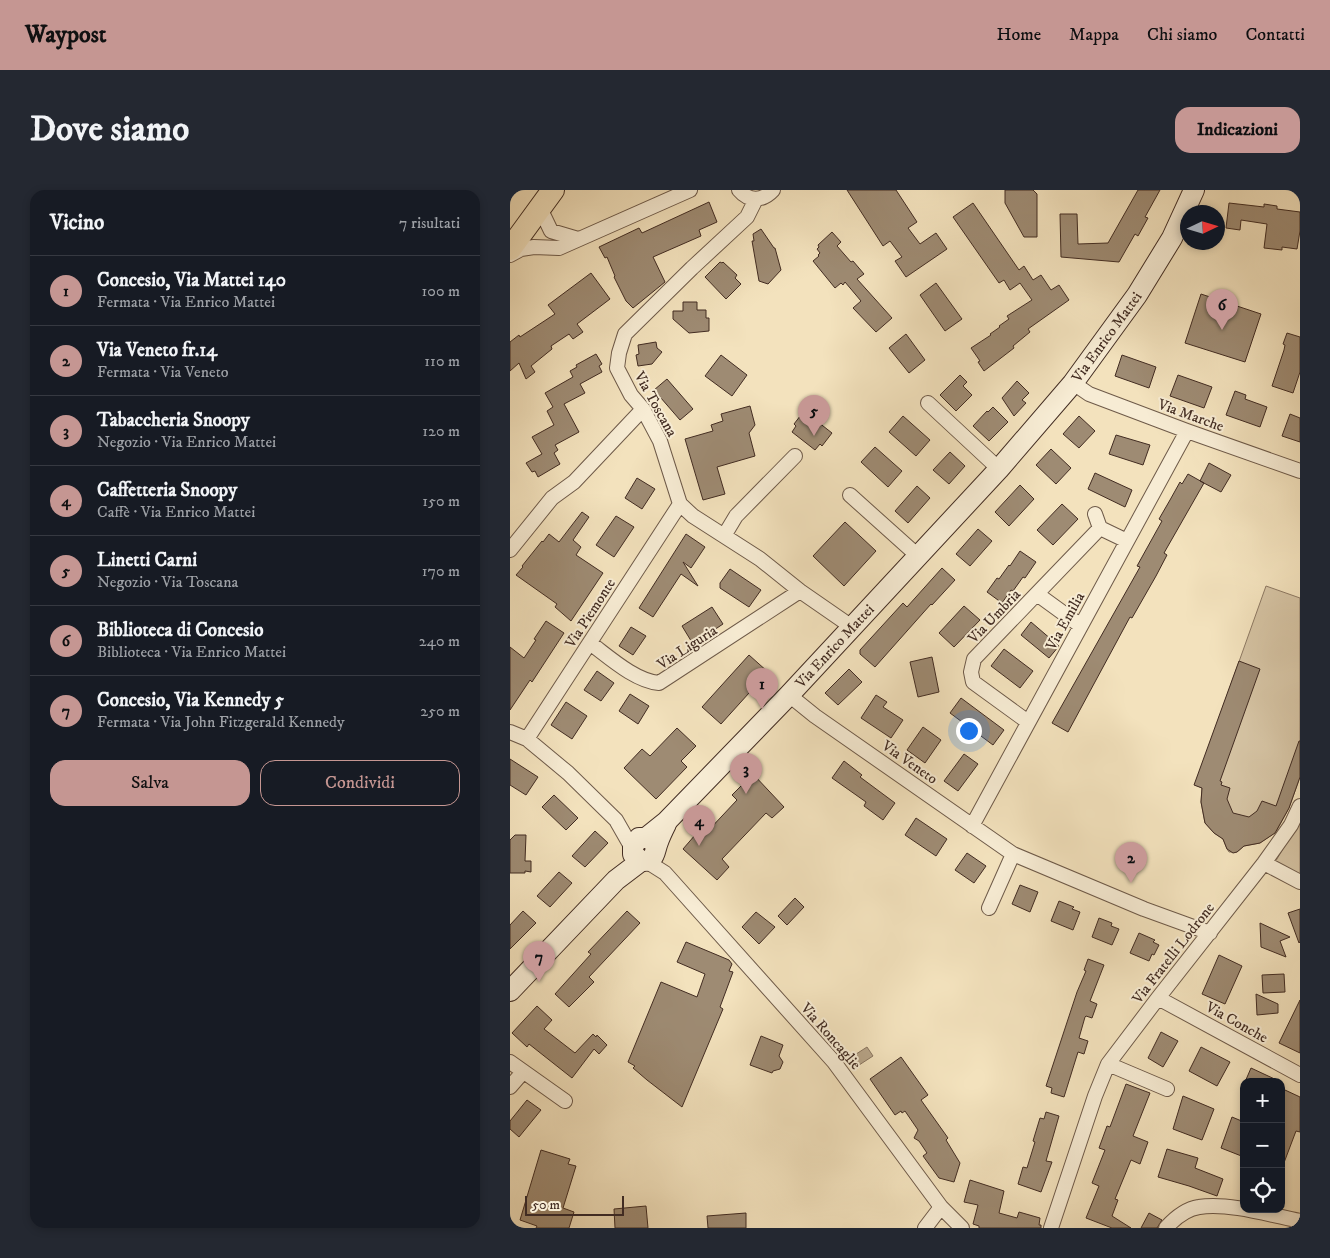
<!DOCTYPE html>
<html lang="it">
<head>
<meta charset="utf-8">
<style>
  :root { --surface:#171b24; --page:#242831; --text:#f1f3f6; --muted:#9ea1a6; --line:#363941; --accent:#c59692 }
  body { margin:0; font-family:"IM FELL DW Pica",serif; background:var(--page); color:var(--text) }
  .controls { position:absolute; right:15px; bottom:15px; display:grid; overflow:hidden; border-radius:10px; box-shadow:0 2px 8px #0003 }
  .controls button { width:45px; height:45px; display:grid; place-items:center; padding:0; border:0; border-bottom:1px solid var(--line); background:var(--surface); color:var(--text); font:25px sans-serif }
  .compass { position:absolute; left:670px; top:15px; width:45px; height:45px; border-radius:50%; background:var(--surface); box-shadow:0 2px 8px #0003; rotate:86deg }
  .scale { position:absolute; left:15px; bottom:12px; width:99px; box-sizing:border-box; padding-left:5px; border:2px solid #422c22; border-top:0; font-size:14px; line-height:18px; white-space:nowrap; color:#422c22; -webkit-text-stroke:4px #f7ecd4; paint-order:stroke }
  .you { position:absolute; left:458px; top:540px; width:18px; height:18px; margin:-12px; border:4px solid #fff; border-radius:50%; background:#1a73e8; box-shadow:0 0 0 8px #1a73e833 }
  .badge { display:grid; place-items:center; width:32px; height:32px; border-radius:50%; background:var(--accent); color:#111; font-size:16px; font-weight:700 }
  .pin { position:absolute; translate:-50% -41px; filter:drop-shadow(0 1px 2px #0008) }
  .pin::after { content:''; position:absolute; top:26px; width:18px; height:15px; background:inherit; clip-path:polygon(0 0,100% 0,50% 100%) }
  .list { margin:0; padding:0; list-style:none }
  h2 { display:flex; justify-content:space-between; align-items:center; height:65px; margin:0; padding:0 20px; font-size:21px }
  h2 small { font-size:16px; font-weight:400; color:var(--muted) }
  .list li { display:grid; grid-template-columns:32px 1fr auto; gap:15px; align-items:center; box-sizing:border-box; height:70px; padding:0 20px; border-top:1px solid var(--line) }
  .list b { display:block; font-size:19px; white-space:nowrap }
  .list p { margin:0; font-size:16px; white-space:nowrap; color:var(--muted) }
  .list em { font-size:16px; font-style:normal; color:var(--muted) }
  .actions { display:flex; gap:10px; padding:15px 20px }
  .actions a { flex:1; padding:11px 0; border:1px solid var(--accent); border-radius:15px; text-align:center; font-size:18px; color:var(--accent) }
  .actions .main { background:var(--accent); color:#111 }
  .icon { flex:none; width:28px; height:28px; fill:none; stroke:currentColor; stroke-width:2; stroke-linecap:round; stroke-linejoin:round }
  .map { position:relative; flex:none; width:790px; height:1038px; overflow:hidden; border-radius:15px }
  header { display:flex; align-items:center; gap:30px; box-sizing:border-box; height:70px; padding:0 25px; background:var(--accent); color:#111 }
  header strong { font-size:24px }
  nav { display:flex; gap:28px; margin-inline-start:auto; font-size:18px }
  .intro { display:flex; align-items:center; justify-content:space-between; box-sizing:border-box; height:120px; padding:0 30px }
  h1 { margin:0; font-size:35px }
  .button { padding:12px 22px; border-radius:15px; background:var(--accent); color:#111; font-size:18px; font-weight:700 }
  main { display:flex; gap:30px; padding:0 30px }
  aside { flex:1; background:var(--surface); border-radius:15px; box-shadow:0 2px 8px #0003 }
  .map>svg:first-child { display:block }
  .green { fill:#d5c3a3; stroke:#8c7862 }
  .water { fill:#b7a488; stroke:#88745f }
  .building { fill:#9e8b73; stroke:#422c22 }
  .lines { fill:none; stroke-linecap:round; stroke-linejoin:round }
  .street-casing { stroke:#6e5a49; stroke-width:16 }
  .secondary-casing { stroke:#422c22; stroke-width:22 }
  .primary-casing { stroke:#422c22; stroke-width:24 }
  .street { stroke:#f7ecd4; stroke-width:14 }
  .secondary { stroke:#f7ecd4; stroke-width:20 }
  .primary { stroke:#f3e2bd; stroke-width:22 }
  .labels { text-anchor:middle; stroke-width:4; stroke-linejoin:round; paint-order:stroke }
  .street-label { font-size:15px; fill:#422c22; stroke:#f7ecd4 }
</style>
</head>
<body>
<header>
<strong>Waypost</strong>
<nav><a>Home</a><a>Mappa</a><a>Chi siamo</a><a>Contatti</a></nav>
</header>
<div class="intro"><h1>Dove siamo</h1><a class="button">Indicazioni</a></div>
<main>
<aside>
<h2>Vicino<small>7 risultati</small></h2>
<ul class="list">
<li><span class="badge">1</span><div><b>Concesio, Via Mattei 140</b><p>Fermata · Via Enrico Mattei</p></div><em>100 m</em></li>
<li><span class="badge">2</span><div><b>Via Veneto fr.14</b><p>Fermata · Via Veneto</p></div><em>110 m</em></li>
<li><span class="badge">3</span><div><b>Tabaccheria Snoopy</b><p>Negozio · Via Enrico Mattei</p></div><em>120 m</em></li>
<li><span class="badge">4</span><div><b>Caffetteria Snoopy</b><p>Caffè · Via Enrico Mattei</p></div><em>150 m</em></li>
<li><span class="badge">5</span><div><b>Linetti Carni</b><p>Negozio · Via Toscana</p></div><em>170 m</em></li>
<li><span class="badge">6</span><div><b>Biblioteca di Concesio</b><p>Biblioteca · Via Enrico Mattei</p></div><em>240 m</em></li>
<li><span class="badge">7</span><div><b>Concesio, Via Kennedy 5</b><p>Fermata · Via John Fitzgerald Kennedy</p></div><em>250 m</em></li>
</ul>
<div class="actions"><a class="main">Salva</a><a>Condividi</a></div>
</aside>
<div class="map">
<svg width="790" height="1038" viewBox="0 0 790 1038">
  <rect width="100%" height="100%" fill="#f3e2bd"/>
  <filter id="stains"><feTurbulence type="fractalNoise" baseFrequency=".004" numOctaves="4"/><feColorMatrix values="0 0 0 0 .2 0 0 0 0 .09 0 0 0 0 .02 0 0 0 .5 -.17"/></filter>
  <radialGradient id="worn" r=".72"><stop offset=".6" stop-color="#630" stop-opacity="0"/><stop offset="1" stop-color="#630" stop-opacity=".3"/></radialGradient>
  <path class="green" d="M756,396L790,408V587L779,618L766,642L750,653L734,656L727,662H719L717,659L713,649L704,643L695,633L691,612L692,598L685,595Z
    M790,630V688L764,674Z"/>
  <path class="water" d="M357,857L363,866L346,877L340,868Z"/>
  <path class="building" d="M337,0H386L407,32L398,38L410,54L426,43L437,59L396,87L385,71L392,67L380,51L373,56Z
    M495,0H523L527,4V47H514L495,13Z
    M628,0H650L635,27L638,28L628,46L625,44L609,72L551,67L550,24H567L568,54L598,53Z
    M199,12L207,32L189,40L191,46L143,67L155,92L123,118L116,111L104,87L105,86L97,67L95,68L89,57L129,38L132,43Z
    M463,13L509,80L514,76L523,90L531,85L541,100L549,95L559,110L518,139L520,142L503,156L504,158L474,181L468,172L470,171L461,158L481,145L480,144L490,137L489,136L499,129L497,126L522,110L510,93L500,100L494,90L489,93L443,27Z
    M719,13L754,17V14L767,16V19L790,22V41L787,59L772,57V60L754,58L757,34L731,30L730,40L716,38Z
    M251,39L264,58H265L271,80L258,94L249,91L242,51H244L243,44Z
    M322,42L331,52L327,56L341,72L343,71L354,84L347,89L382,128L366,142L343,118L351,111L335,92L333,95L331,93L325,98L303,71L309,66L308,65L310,63L307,59L309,57L308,55Z
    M210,72L212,73L213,72L227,85L225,88L231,94L216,109L195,87Z
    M81,83L100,109L67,134L73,142L63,149L59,144L41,156L42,159L21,176L25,182L16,189L9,173L0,181V152L9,145L10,147L45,124L38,115Z
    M426,93L452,129L435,141L410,105Z
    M691,104L751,124L735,172L675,153Z
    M173,112H187V120H196V128H199V141L179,143L163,129V121H173Z
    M777,143L790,147V182L783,203L762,196L774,160L775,155L773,154Z
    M396,144L415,170L399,183L379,158Z
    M146,152L147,158L152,162L142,174L128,176L126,165L129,164L128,155Z
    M86,164L92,174L89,176L92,182L70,194L75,203L54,214L69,242L45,255L48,260L44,263L50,274L28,287L25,281L22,282L16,273L32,264L22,247L44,235L37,221L43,217L35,203L63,187L60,181L67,177L66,175Z
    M211,165L237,185L222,206L195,186Z
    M612,165L646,177L639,198L605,186Z
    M450,185L457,192L453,196L462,205L446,221L430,205Z
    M668,185L702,197L694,218L660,206Z
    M157,189L183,219L170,230L144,200Z
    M507,191L519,203L512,210L516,213L504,226L492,208Z
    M725,201L736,205L735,209L757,217L750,237L716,225Z
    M240,216L245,235L239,243L245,266L207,277L215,304L193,310L175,249L203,241L201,235L213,231L211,224Z
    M483,217L498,232L479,251L463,236L477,221L478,222Z
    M294,221L322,243L312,256L310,254L305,260L282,242L286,236L284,234Z
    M780,224L790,228V252L772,246Z
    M393,226L420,250L406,266L379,242Z
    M569,226L585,241L569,258L553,244Z
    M606,245L640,255L633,275L599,264Z
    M365,257L392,281L378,297L351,272Z
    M541,259L561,278L546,294L526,275Z
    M440,262L455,276L439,294L423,280Z
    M699,273L721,285L711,302L690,291Z
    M585,283L622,300L615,317L578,299Z
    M678,284L694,293L654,363L657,365L646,386L622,428L620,427L558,542L542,533L630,377L627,376L652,331L649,329L660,310L670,292L672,294Z
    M127,288L145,299L132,319L115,308Z
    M510,295L524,309L499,336L485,322Z
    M407,296L420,308L398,333L385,321Z
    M552,314L568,329L543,355L527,340Z
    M72,322L79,327L63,350L71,357L66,365L93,383L61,431L45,417L47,414L6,385L13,377L12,376L32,351L33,352L39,344L49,352Z
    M106,326L124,337L104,367L86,355Z
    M335,332L366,361L334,396L303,366Z
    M468,339L482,351L460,376L446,364Z
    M176,344L195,357L181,378L173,372L188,396L171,384L143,427L129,418Z
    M510,361L526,372L515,388L513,387L503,401L501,400L492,413L477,402L487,388L489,389L499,375L500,376Z
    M432,378L445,390L422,415L421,414L365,477L350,464V460L393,413L397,417Z
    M220,379L251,400L239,417L210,398V393Z
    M454,416L470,430L444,457L429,443Z
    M202,417L213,434L183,454L172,436Z
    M36,431L54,443L22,492L20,490L0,520V457L14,468L26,450L24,449Z
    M521,432L549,456L539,468L511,445Z
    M121,437L136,446L123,465L109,456Z
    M494,459L523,481L510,498L481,476Z
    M239,465L258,482L211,534L192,517Z
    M422,467L429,502L408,507L400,472Z
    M729,471L750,479L710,591L712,592L711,595L720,598L717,609L723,623L739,627L747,621L752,611L766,616L789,551H790V587L779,618L765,643L750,653L734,656L727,662L723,663L717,659L713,649L704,643L695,633L691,612L692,598L684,595Z
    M339,479L352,492L328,515L315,503Z
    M87,481L104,493L91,511L74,500Z
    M120,504L139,516L128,534L109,521Z
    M366,505L377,512L373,517L393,530L381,548L351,528Z
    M451,508L494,540L483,555L440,523Z
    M56,512L77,526L62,549L41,535Z
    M413,537L431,550L415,573L397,560Z
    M167,538L186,556L171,571L177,577L146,609L114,578L132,559L140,566Z
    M454,564L468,574L448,601L434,591Z
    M0,569L28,587L16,605L0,595Z
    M334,571L352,585L350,587L385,613L373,630L354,616L356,612L322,588Z
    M243,584L274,617L262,628L256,623L212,669L219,677L207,690L173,659L192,637L197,642L227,610L222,605Z
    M44,605L68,628L56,640L32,617Z
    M406,628L437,649L426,666L395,645Z
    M85,641L98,653L75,677L62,666Z
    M5,645H16L15,671H21V682L15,681V683H0V650Z
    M457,663L476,676L464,693L445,680Z
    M49,682L62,693L40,717L27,706Z
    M510,695L528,702L520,722L502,714Z
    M285,708L294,717L277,735L268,726Z
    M549,711L564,717L562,719L570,722L563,740L541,731Z
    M790,719V752L789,753L778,723Z
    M13,721L26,733L0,759V735Z
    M117,721L130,733L79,787L84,792L59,817L45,804L81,764L78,762Z
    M246,722L265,737L249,754L232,737Z
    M589,728L602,733L601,736L609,739L602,755L582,747Z
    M750,733L780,747L770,751L776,767L751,757Z
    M629,743L645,750L643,752L649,755L644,765L642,764L639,771L620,763Z
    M176,752L219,770L222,774L219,781L223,782L210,817L213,819L172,917L137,890L123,878L125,876L118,872L151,792L187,807L195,784L167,772Z
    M709,765L732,776L715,814L692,804Z
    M578,769L594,775L580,811L587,814L582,828L576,826L575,827L569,848L578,851L574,864L568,862L554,907L541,903L542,898L536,896L567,802L576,781L574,780Z
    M774,784L775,802L753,803L752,785Z
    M746,804L768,814V823L747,825Z
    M790,810V863L769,853Z
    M27,816L42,830L34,839L65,863L83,844L86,847L87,845L97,855L89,864L84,859L62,888L19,854L17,857L2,843Z
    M651,842L668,851L653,877L638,868Z
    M251,846L273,855L269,866L273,872L270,879L263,881L262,883L240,875Z
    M691,857L720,872L707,896L679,881Z
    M391,867L418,905L411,910L438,948L436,950L450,973L444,992L429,988L413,966L417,963L409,951L404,948L408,940L395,921L392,923L391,921L385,925L360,889Z
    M741,878L771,892H735Z
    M616,894L640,903L623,946L638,952L630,974L621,970L605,1009L608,1010L602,1026L621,1038H602L576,1028L589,996L582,993L595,960L589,958L597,936L600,937Z
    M775,900L790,907V942L786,941L772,978L771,908Z
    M673,906L704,919L692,950L663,939Z
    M17,910L31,920L9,947L0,939V931Z
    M536,922L549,926L536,971L542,972L531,1002L508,994L513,977L517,978L525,952L523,951L530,928L534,929Z
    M722,927L734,932V967L711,958Z
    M657,959L688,968L685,978L713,989L707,1006L679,996L648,987Z
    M31,960L60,969L58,974L66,976L53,1018L64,1022L59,1038H26L27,1036L10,1030Z
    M460,990L494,1001L489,1023L507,1028L509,1022L530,1028L529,1035H531V1038H469V1036L463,1034L468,1015L454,1012Z
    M136,1016L138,1038H105L104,1019Z
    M236,1023V1038H198L197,1026Z
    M639,1023L652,1030L647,1038H631Z"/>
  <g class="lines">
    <g class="street-casing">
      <path id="street" d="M229,0C239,12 253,11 263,0
        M246,9L237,27L182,78L115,144L109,163L107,178L121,205L133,219L150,251L170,314L183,326L250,369L290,401L342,437
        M30,18L41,41L68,49
        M0,65L11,59L24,57L49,58L180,0
        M563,193L579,204L677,241L790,281
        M418,213L489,279
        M340,305L408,366
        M585,324L590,338
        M214,346L226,326L285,266
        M0,360L42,308L64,292L133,219
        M527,404L571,436
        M80,453C99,467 125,491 149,493L290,401
        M279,505L305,526L503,664L634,719L700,743
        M518,532L463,492L461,482L464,469L590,338L617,351
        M0,542L17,549L58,583L106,630L122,658
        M17,549L170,314
        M462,636L677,241
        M136,671L155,683L324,872L431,1017L452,1038
        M754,673L790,692
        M479,718L503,664
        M648,808L790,885
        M0,872L55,911
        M598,874L657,899
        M0,897L13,882
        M415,1038L431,1017
        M541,1038L585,906L598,874L648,808L754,673L781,635L790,616
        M656,1038C664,1029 676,1019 689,1017C717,1012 761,1025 790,1031"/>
    </g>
    <g class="secondary-casing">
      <g id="secondary">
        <path id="s1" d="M137,647L157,631L279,505L489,279L563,193L627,105L662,48L684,0"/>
        <path d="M145,654L139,648H129L123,656V664L131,671C146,672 144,662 148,652C150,646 153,640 156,634"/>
        <path d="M0,801L106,690L131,671"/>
      </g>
    </g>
    <g class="primary-casing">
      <path id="primary" d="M0,59L43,0"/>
    </g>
    <use href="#street" class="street"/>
    <use href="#secondary" class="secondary"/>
    <use href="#primary" class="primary"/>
  </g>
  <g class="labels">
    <g class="street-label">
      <text dy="5" stroke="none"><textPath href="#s1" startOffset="680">Via Enrico Mattei</textPath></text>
      <text transform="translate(146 214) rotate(61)" y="5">Via Toscana</text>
      <text transform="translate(681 225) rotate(20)" y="5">Via Marche</text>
      <text transform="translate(80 423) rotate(-57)" y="5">Via Piemonte</text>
      <text transform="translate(484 426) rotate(-46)" y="5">Via Umbria</text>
      <text transform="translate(555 431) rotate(-61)" y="5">Via Emilia</text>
      <text dy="5" stroke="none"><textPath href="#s1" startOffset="268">Via Enrico Mattei</textPath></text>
      <text transform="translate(177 457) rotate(-33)" y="5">Via Liguria</text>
      <text transform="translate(400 572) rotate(35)" y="5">Via Veneto</text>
      <text transform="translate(663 763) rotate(-52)" y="5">Via Fratelli Lodrone</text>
      <text transform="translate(727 832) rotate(29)" y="5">Via Conche</text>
      <text transform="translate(321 846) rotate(49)" y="5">Via Roncaglie</text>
    </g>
  </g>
  <rect width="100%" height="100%" filter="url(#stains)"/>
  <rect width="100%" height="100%" fill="url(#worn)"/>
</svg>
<div class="controls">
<button>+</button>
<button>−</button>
<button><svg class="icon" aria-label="locate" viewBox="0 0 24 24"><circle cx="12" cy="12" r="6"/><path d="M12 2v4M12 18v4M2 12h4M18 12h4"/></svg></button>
</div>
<svg class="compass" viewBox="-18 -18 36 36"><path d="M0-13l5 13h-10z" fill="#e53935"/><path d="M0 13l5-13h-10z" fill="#9ea1a6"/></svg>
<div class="scale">50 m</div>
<div class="you"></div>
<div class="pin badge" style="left:252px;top:519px">1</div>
<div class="pin badge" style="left:621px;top:693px">2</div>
<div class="pin badge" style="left:236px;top:604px">3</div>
<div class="pin badge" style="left:189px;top:656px">4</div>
<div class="pin badge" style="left:304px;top:246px">5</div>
<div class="pin badge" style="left:712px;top:140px">6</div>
<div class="pin badge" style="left:29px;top:792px">7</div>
</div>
</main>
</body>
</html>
